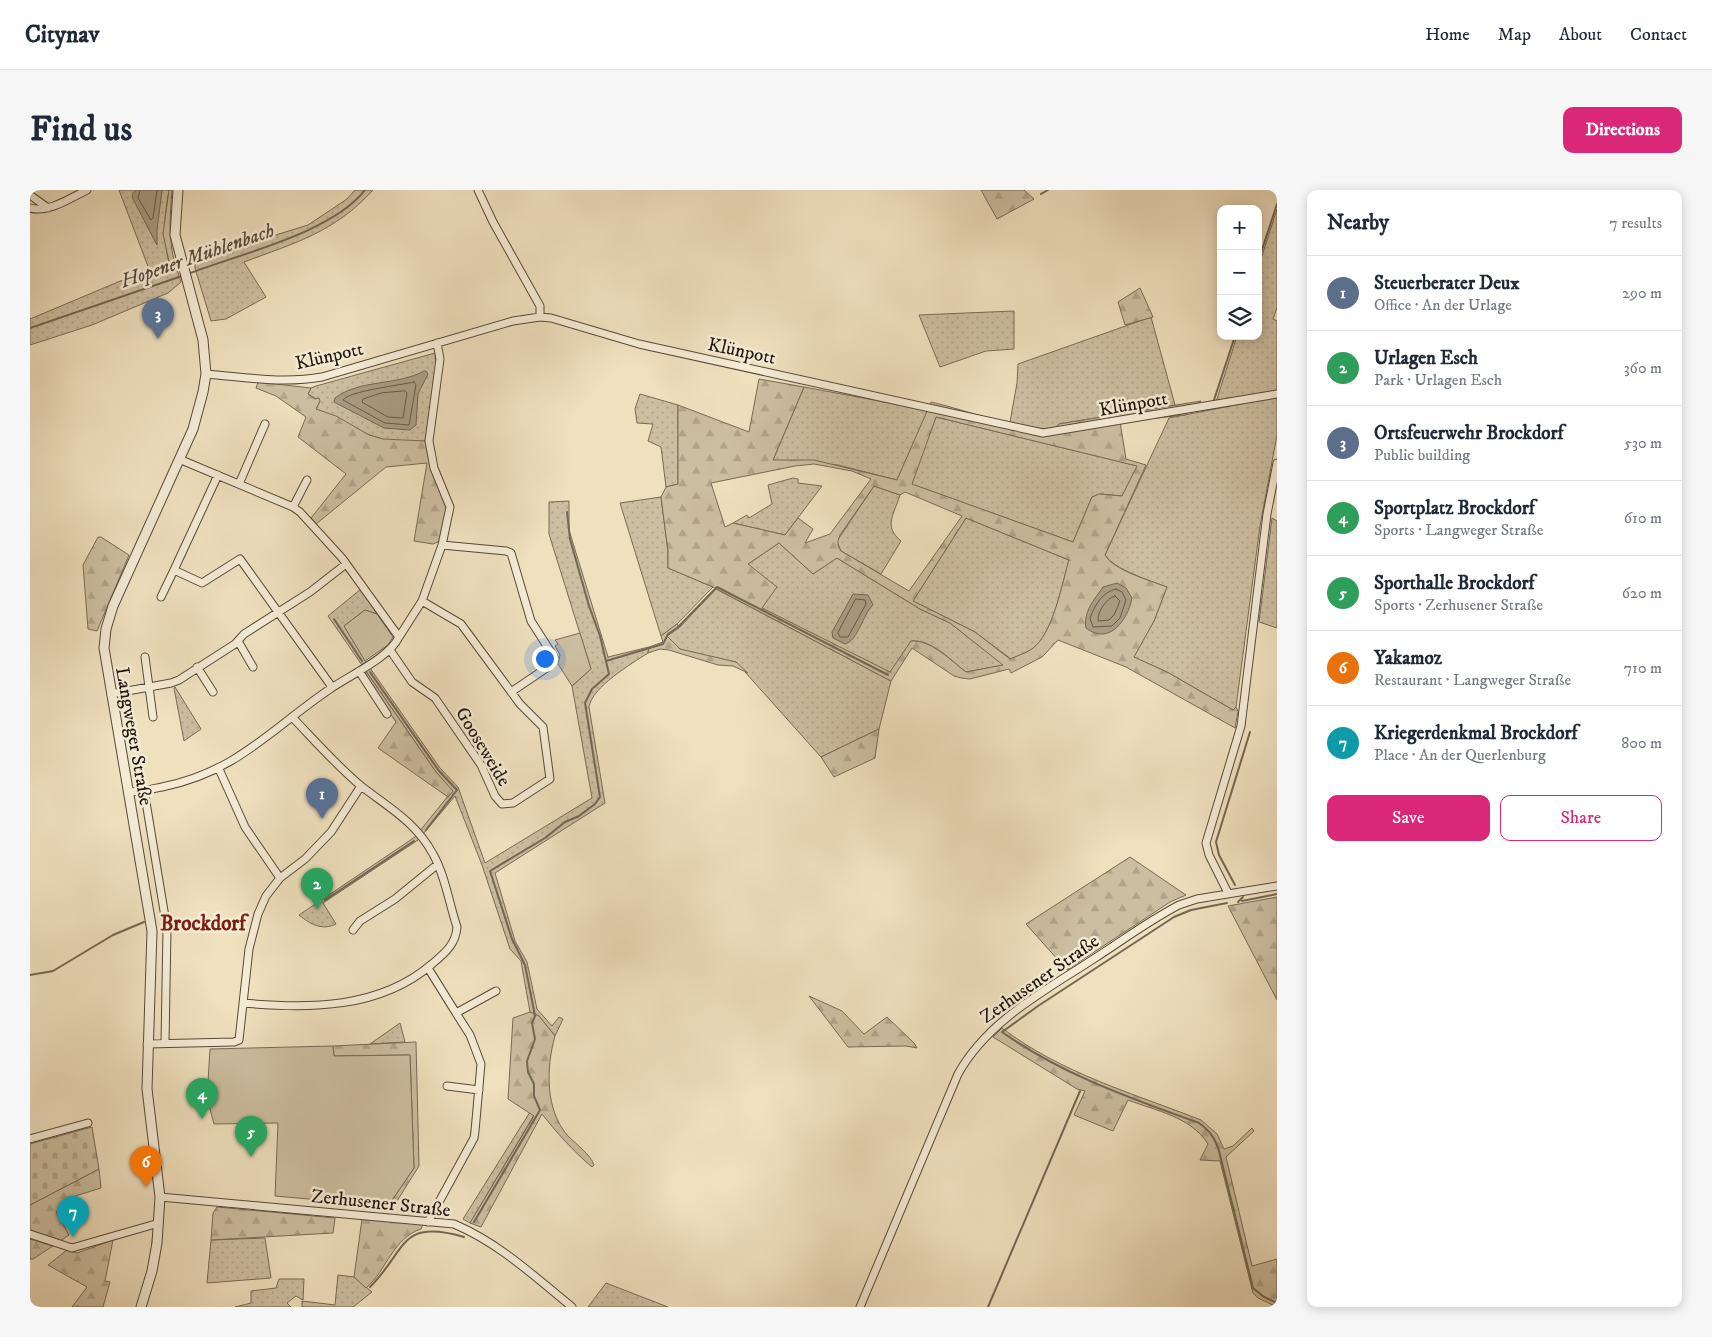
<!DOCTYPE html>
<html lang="en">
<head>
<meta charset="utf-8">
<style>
  :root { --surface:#fff; --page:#f6f6f7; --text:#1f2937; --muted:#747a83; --line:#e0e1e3; --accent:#db2777 }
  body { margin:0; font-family:"IM FELL DW Pica",serif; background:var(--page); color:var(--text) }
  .controls { position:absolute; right:15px; top:15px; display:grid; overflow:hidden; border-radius:10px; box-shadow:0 2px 12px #0003 }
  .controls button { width:45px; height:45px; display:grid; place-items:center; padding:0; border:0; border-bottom:1px solid var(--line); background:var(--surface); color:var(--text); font:25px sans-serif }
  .you { position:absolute; left:514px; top:468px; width:18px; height:18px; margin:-12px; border:4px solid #fff; border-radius:50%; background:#1a73e8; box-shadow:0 0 0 8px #1a73e833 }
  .badge { display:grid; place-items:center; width:32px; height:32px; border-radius:50%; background:var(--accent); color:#fff; font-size:16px; font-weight:700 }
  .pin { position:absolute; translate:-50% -41px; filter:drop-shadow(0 1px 2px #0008) }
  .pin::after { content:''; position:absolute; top:26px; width:18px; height:15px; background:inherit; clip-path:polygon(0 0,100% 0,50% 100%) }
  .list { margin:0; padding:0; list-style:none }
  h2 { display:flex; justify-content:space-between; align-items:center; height:65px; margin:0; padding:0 20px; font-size:21px }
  h2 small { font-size:16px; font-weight:400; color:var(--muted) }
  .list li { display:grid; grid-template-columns:32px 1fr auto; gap:15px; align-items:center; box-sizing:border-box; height:75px; padding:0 20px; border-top:1px solid var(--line) }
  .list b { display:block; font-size:19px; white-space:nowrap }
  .list p { margin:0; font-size:16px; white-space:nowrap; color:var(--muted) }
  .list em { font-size:16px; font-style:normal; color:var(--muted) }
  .actions { display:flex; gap:10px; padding:15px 20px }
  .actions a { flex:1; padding:11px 0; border:1px solid var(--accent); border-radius:10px; text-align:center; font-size:18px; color:var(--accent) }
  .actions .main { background:var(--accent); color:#fff }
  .icon { flex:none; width:28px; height:28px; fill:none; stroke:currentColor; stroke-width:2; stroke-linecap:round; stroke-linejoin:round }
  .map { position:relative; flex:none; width:1247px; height:1117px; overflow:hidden; border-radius:10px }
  header { display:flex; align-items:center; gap:30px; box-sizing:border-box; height:70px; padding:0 25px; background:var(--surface); border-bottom:1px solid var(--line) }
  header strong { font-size:24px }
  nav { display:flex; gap:28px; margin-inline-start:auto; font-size:18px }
  .intro { display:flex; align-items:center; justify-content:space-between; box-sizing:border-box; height:120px; padding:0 30px }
  h1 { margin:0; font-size:35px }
  .button { padding:12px 22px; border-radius:10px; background:var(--accent); color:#fff; font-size:18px; font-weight:700 }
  main { display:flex; gap:30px; padding:0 30px }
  aside { flex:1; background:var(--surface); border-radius:10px; box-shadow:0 2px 12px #0003 }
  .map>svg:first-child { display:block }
  .grass { fill:url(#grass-dots); stroke:#776b56 }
  .forest { fill:url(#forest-firs); stroke:#776b56; fill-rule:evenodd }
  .cemetery { fill:url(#cemetery-stones); stroke:#776b56 }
  .garden { fill:#ccbea0; stroke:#776b56 }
  .water { fill:#a99c82; stroke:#736753 }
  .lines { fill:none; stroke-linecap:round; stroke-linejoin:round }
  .shore { stroke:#665a48; stroke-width:1 }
  .stream { stroke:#736753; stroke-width:2 }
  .minor-casing { stroke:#554a39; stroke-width:9 }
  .tertiary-casing { stroke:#554a39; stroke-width:11 }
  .minor { stroke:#f5ebd5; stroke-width:7 }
  .tertiary { stroke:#f5ebd5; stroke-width:9 }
  .labels { text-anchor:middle; stroke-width:5; stroke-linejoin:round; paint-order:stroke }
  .street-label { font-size:19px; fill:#22180d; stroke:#f5ebd5 }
  .water-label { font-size:20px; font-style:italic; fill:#584d3c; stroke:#f5ebd5 }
  .quarter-label { font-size:21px; font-weight:bold; fill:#7a1f14; stroke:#f5ebd5 }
</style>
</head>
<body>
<header>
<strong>Citynav</strong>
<nav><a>Home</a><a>Map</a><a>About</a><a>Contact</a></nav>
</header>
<div class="intro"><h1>Find us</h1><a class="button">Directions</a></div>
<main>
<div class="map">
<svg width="1247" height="1117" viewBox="0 0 1247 1117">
  <defs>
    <pattern id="grass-dots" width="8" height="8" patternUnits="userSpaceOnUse" patternTransform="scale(1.25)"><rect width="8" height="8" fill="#ccbea0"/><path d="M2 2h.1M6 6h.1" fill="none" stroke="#afa389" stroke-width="1.8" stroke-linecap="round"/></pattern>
    <pattern id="forest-firs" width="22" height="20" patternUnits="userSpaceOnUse" patternTransform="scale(1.25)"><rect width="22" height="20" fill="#ccbea0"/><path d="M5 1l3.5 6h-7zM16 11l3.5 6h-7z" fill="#afa389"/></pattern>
    <pattern id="cemetery-stones" width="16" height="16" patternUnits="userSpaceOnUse" patternTransform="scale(1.25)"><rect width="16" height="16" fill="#ccbea0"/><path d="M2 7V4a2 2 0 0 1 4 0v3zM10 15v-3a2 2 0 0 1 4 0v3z" fill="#afa389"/></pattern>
  </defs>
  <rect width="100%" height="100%" fill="#efe0be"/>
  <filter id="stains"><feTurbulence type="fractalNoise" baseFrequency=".004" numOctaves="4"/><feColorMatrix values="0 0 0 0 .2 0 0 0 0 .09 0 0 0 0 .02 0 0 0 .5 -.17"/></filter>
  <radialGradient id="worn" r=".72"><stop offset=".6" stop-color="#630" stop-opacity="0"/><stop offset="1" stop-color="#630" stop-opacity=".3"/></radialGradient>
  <path class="grass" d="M89,0H139C134,27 132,49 140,76L145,74L151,92L138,103L62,135L0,155V129L119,79Z
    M325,0H343C305,42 265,53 214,72L236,107L196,129L181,131L165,78V70L278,35L317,9Z
    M1247,19V118L1243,129L1247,131V201L1186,212L1207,146H1228V78Z
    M984,121V159L956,161L910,177L889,125Z
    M1121,127L1145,215L1029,234L1025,239L1003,238L980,232L987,193L988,174Z
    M405,163L406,180L395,251C381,250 366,253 352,249C329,243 308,228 286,219L290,211L278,204L281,198L286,196Z
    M774,197L898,220L867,290L808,275L743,270Z
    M610,204L648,215V294L636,297L631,257L618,251L623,234L607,233L605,219Z
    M1247,207V245L1230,336L1206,517L1203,520L1137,482L1103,467L1124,431L1137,397C1121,391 1083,379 1075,365L1139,228Z
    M906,227L1108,276L1092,306L1070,304L1062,307L1043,352L881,294Z
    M763,288L768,289V293L792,296L755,345L703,333L717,325L719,328L742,314L738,295Z
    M844,296L870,305C864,325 853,336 871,351L851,384L811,361L807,351Z
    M631,307L638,361V378L683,397L647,434L631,446L590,313Z
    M539,311V340L578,467L619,457L618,463C601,474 562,497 559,517L575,613L465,683L485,751L497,772L507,819L522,836L529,827L533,829L525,846L509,826L500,822L491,771L480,759L452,675L425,606L388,650L293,713L306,734C292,741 280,734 269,725L385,647L422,601L406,582L298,426L331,399L347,424L335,420L314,436L340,478L410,578L428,597L455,673L562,608L542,496L561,479L519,344V312Z
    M936,328L1039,370C1032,394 1023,444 1002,459C996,463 987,466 981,469L945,442L883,411Z
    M1242,328L1247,331V438L1229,432Z
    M749,353L783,384L807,368L890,419L920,433L974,475L936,482C920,470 902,449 881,451L861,483L731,418L718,374Z
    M686,399L861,491L849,539L791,567L706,472L660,463L650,459L637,446L650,437Z
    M145,497L171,539L154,551L144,498Z
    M370,833L375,852L340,854Z
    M500,922L504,925L440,1033L433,1029Z
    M235,1048L241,1088L177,1093L181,1050Z
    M308,1085L324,1087L342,1102L323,1117H272V1111L305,1115Z
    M249,1089H274L273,1110L266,1106L257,1113L261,1117H205L221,1113V1101L246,1098Z
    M576,1093L638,1117H558Z"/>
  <path class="forest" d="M139,0H142C140,26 138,48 145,74L140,76L133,44Z
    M951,0H994L1004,9L967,29Z
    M1110,98L1123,127L1095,135L1088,112Z
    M729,189L774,197L743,270H784L867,290L901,212C940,221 985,240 1025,239L1029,234L1171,211L1155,225L1090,232L1096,269L1116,275L1075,365C1083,380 1121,391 1137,397L1124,431L1104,467L1137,482L1203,520L1206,517L1208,521L1205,538L1096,477L1028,450L1012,467L981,483L979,479L940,489L931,488L924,486L882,458L861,491L683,397L638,378V361L631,307L636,297L648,294V215L719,242ZM906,227L1107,276L1092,306L1069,304L1062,307L1043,352L882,294ZM784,274L822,281L841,289L800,344L775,353L783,339L768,328L755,345L703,333L695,337L681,293L765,276ZM844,296L870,305L875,302L932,326L879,401L811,361C807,355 807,352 810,345ZM936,328L1039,370C1032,394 1023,444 1002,459C996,463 987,466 980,469L945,442L883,411ZM749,353L783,384L807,368L890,419L920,433L973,475L936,482C920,470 902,450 881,451L860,482L732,418L747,397L718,374Z
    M228,192L281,198L278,204L285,209L289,208L290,211L286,219L306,226L339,245L353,249L395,251L401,279L417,320L410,351L403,354L384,351L397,273L356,277L286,334L281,328L316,284L268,247L276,227L246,206L226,198Z
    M68,347H71L99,365L67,441L58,439L53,375Z
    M647,434L649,437L637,446L650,459L706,472L718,483L703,476L688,475L639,460L630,459L618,463L619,457L633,452L631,446Z
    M335,480L406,582L423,601L418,607L348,558L366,532L332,482Z
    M849,539L845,568L804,587L791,567Z
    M1100,667L1156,705L1140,712L1037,780L996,734Z
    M1247,707V810L1198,716Z
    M779,806L812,821L834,844L857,827L884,853L887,858L876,856L818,857Z
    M500,822L509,826L525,846C516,878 515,920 538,946C546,954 561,965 564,975L562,977C543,961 527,943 512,924L451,1037L440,1033L504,926L478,909L483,828Z
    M972,838C1031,883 1102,903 1171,930L1187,944L1194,959L1203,956L1222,938L1224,941L1196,967L1222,1076L1247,1069V1117L1228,1108L1223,1103L1190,971L1170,970L1178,954C1161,927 1127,921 1098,910L1083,941L1044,925L1055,901L1047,899L963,847Z
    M386,852L389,976L362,1019L358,1016L384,978L380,865L304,866L303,856Z
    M69,979L71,998L42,1007L26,1022L39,1045L30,1051L0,1041V1015Z
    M187,1017L305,1028L303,1043L181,1050L183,1023Z
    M332,1029L393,1034L391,1039C363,1048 357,1080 336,1098L324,1087Z
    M0,1049L23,1056L3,1069H0Z
    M83,1050L75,1091L80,1092L73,1117H42L57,1097L18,1075L37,1060L47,1063Z"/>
  <path class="cemetery" d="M62,937L69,979L0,1015V954Z"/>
  <path class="garden" d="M335,420L347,424L363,447L358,455L335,471L314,436Z
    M550,443L561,479L542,496L528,474L530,465L525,456L528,454L525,450Z
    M303,856L304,866L380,865L384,978L358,1016L245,1006L248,933L184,934L177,908L180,859Z"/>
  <path class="water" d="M106,0H132L127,40V55L103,9L102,5Z
    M394,181H396L398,184L388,204L386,235L380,240L354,238L304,212L305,208C330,189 367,196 394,181Z
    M1087,393L1096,398L1102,408C1098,430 1079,456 1056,438C1053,422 1064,410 1073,397Z
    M823,404L838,405L843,415C833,424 828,451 815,454L803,448L802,442Z"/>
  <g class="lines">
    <path class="shore" d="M110,0L108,8L121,30L123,28L127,0
      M384,192L386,195L379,235L355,233L313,210C319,201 371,195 384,192Z
      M375,201L377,203L373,228L358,227L332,212L333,209L351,203Z
      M1086,399L1092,402L1096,410L1090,428L1082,436L1063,437L1060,428C1065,415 1072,402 1086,399Z
      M1085,406L1090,411L1084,425L1079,430L1068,431C1067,423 1076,408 1085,406Z
      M826,409L835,410L836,414L818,447H810L808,443Z"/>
    <path class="stream" d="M1011,4L1018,0
      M1228,72L1247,14
      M158,84C209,64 302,43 335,0
      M0,138L152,86
      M1184,210L1205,146
      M304,429L332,471
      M576,471L633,454L638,444L647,438L687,397L858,485
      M340,482L409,581L427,600L396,640
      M1205,695L1189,665L1186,652L1220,542
      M295,710L384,651
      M1212,711L1247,704
      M1208,712L1213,707
      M1197,713L1161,720L1144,727L1008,816L972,842C1033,885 1100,908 1169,933C1180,941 1185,948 1189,961L1223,1098L1234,1107L1247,1113
      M0,785L23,781L83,745L114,732
      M444,1032L510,920L504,906V894L498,882L497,871L505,849L502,833L505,826L495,775L482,749L460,681L515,648L535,632L549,626L565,614L570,607L555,513L562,499L579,484L570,446L559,416L540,349L537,322
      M122,1057L123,1047
      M340,1097C377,1060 369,1028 434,1047
      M958,1117L1050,901"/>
    <g class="minor-casing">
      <path id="minor" d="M448,0L463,32L510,116V127
        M0,5L18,18
        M0,18C19,23 40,8 57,0
        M407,153L410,169L399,251L404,278L420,317L412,355
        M176,184C215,187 252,194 292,187L483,131L510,127L521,128L609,154L1013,243L1247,204
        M188,285L144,380L172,393L210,369L302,497
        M209,294L235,234
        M263,317L277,290
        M131,407L144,380
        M369,447L392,411L412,355L476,361L481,363L501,431L524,467L521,475L481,502
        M208,451L223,477
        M360,460L382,492L405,508L451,575L465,606L472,614L483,613L520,589L513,537L490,514L431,434L392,411
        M115,467L123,527
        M167,477L183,502
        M329,481L357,524
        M81,504L141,493L149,490L205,454L214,444L280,402L316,374
        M189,579L215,637L250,688
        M114,600L137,739L135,853
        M98,602C110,602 121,599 132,597C207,582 241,539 300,499C320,485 359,468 369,447L312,368L270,322L263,317L149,269
        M1198,703L1179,665L1176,653L1211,536L1237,324L1247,273
        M323,740L330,731L365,709L408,674
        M398,778L426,823L466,801
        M213,813C279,819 350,819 402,774C415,763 426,754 427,737C419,713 415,685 403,664C386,632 358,617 331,596C306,575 285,551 263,528
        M117,854L204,852L209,850L219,759L228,724L236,706L250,688L275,669L301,642L331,596
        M417,896L449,900
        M0,949L58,933
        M130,1007L424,1034C469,1053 504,1086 542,1117
        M398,1032L444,948L445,941L451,874L440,845L426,823
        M0,1044L42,1058L129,1033
        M830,1117L928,884C958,830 1015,801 1065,768C1093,750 1120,730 1149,715L1167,709L1247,696"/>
    </g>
    <g class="tertiary-casing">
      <path id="tertiary" d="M111,1117L122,1081L127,1053L130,1007L117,899L122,741L74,458L76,439L83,416L163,239L173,202L176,184L173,150L145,45L148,0"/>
    </g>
    <use href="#minor" class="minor"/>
    <use href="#tertiary" class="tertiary"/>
  </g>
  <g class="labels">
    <g class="street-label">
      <text transform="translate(712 160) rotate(12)" y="7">Klünpott</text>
      <text transform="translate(299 165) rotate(-13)" y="7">Klünpott</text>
      <text transform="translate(1103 213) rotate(-10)" y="7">Klünpott</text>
      <text transform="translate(105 546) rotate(80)" y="7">Langweger Straße</text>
      <text transform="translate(454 556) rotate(59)" y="7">Gooseweide</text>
      <text transform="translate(1009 788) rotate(-35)" y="7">Zerhusener Straße</text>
      <text transform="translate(351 1012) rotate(6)" y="7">Zerhusener Straße</text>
    </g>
    <g class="water-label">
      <text transform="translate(167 65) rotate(-19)" y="7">Hopener Mühlenbach</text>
    </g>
    <g class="quarter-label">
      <text x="173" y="740">Brockdorf</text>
    </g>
  </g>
  <rect width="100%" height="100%" filter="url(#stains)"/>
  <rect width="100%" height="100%" fill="url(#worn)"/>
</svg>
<div class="controls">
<button>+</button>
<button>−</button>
<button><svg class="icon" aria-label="layers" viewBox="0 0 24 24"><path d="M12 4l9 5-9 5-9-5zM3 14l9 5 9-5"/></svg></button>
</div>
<div class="you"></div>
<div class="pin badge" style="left:292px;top:629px;background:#5c6f8a">1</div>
<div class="pin badge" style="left:287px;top:719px;background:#2e9e5b">2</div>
<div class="pin badge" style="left:128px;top:149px;background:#5c6f8a">3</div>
<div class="pin badge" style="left:172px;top:929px;background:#2e9e5b">4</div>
<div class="pin badge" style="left:221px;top:967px;background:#2e9e5b">5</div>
<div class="pin badge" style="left:116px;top:997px;background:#e8710a">6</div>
<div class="pin badge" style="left:43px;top:1047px;background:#0f9aa8">7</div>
</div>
<aside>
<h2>Nearby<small>7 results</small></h2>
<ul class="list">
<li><span class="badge" style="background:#5c6f8a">1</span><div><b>Steuerberater Deux</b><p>Office · An der Urlage</p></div><em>290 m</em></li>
<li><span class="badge" style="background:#2e9e5b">2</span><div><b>Urlagen Esch</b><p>Park · Urlagen Esch</p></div><em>360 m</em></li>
<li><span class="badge" style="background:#5c6f8a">3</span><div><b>Ortsfeuerwehr Brockdorf</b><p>Public building</p></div><em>530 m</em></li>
<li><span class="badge" style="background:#2e9e5b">4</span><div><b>Sportplatz Brockdorf</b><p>Sports · Langweger Straße</p></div><em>610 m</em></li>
<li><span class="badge" style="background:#2e9e5b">5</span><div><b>Sporthalle Brockdorf</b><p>Sports · Zerhusener Straße</p></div><em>620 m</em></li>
<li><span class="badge" style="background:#e8710a">6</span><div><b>Yakamoz</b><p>Restaurant · Langweger Straße</p></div><em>710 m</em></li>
<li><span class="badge" style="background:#0f9aa8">7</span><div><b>Kriegerdenkmal Brockdorf</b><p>Place · An der Querlenburg</p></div><em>800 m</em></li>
</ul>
<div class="actions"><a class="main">Save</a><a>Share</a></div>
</aside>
</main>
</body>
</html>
